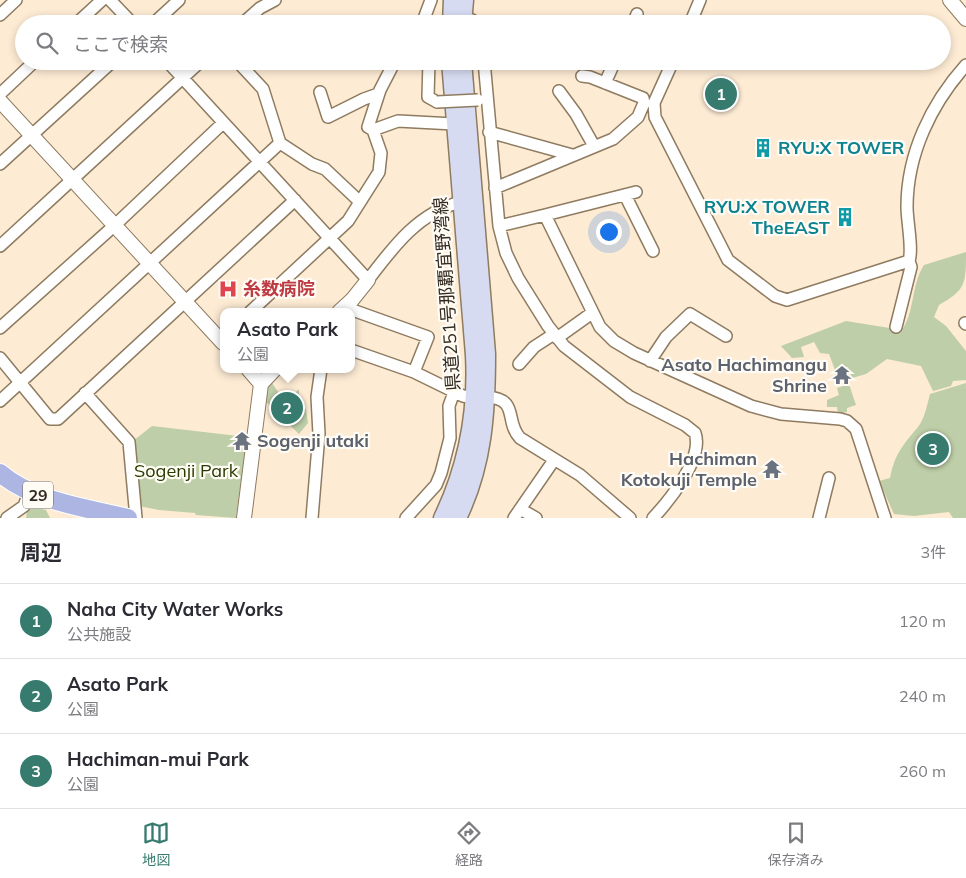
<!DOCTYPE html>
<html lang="ja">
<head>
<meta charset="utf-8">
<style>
  :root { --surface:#fff; --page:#f2f2f3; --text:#2b2b33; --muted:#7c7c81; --line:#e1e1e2; --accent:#377b6f }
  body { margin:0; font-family:Mulish,"Noto Sans JP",sans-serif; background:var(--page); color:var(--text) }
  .you { position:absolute; left:608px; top:231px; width:18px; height:18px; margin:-12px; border:4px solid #fff; border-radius:50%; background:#1a73e8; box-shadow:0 0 0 8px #1a73e833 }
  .badge { display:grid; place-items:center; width:32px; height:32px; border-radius:50%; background:var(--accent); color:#fff; font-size:16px; font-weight:700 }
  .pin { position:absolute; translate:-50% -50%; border:2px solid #fff; box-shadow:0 1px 5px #0006 }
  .popup { position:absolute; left:220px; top:308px; width:135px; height:65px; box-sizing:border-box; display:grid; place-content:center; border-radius:10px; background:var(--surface); filter:drop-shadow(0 1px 4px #0005); font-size:16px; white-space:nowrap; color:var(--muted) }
  .popup b { font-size:19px; color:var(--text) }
  .popup::after { content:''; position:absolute; left:50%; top:100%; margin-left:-10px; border:10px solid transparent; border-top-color:var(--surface) }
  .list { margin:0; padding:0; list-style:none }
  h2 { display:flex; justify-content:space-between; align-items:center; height:65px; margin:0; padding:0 20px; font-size:21px }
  h2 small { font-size:16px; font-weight:400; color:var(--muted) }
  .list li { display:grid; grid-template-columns:32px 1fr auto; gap:15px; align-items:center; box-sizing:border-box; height:75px; padding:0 20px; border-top:1px solid var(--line) }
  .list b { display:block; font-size:19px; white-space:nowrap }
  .list p { margin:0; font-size:16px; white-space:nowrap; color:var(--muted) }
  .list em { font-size:16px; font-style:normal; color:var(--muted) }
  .icon { flex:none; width:28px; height:28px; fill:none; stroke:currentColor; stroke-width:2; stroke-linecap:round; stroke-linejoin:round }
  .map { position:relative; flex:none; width:966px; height:518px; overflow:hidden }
  .search { position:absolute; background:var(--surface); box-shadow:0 2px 8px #0003; left:15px; right:15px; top:15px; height:55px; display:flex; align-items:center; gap:12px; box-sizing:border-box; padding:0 18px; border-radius:28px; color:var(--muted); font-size:19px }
  .sheet { height:290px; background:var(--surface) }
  nav { display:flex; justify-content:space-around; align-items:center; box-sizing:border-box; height:70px; border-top:1px solid var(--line); background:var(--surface); font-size:14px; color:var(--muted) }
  nav a { display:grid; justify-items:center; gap:2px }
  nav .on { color:var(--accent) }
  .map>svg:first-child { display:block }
  .green { fill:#becea8 }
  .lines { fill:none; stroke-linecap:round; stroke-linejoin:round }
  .minor-casing { stroke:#8e7b60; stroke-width:14 }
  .tertiary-casing { stroke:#8e7b60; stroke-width:16 }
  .secondary-casing { stroke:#8e7b60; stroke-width:19 }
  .primary-casing { stroke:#fff; stroke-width:20 }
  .minor { stroke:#fff; stroke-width:11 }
  .tertiary { stroke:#fff; stroke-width:14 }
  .secondary { stroke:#d6dbf1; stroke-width:16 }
  .primary { stroke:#adb6e2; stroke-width:18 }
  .minor-bridge-casing { stroke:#8e7b60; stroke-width:14; stroke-linecap:butt }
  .minor-bridge { stroke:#fff; stroke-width:11 }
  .labels { text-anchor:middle; stroke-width:4.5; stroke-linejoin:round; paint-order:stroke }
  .shield { fill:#fffbf5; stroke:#706960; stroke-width:1 }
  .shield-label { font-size:16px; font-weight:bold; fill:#332b20 }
  .culture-label { font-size:18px; font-weight:bold; fill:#0d838f; stroke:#fffbf5; text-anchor:start }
  .health-label { font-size:18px; font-weight:bold; fill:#be3a42; stroke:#fffbf5; text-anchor:start }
  .street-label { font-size:18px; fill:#332b20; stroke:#fffbf5 }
  .worship-label { font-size:18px; font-weight:bold; fill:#5b616d; stroke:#fffbf5; text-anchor:end }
  .park-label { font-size:18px; fill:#293b00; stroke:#fffbf5 }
</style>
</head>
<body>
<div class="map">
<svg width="966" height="518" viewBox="0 0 966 518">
  <rect width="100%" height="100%" fill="#fdebd4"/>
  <path class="green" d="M966,252C966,283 966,290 939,305L934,317L946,326L966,351V380L953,381L951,386L933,391L921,366L887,359L866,374L852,378L848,367L835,370L829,354L820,353L814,342L801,347L804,357L792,358L781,346L846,321L902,330C915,311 911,285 924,265Z
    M272,383L285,402L299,389V406L306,409L308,423L299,434L265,401L267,386Z
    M966,383V518H953L949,512L914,516L894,514L879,481L890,478C895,453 903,445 918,427C925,418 927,405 930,394Z
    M849,384L856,405L847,408V412L838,414L837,407H827V400L839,395L837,388Z
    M152,426L247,437L236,518L196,515L195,513L159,510L139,506L136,482L139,481L133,441Z
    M28,506L46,510L50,518H26Z"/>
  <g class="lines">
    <g class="minor-casing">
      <path id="minor" d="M110,0L133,24
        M0,15L16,0
        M463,19L472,20L479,24
        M76,24L102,0
        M153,24L179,0
        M242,24L260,8L275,0
        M422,24L431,0
        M633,24L637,14
        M690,24L700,0
        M167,61L368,280C393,247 419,212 461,202
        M237,61L263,89L280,143
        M429,61L428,97L437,102
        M484,61L499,226L506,253L518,278L548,326L564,346L630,397L685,425L695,433C704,458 669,501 653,518
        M673,61L654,103L655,117L728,260L775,296L787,300L909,261C913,249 907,221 907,207C907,154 931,104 966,65
        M605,83L615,61
        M559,91L576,114L594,146
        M320,92L328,117L364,99L378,94
        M0,94L35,61
        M373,130L398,121L454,124
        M489,132L572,155
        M0,164L113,61
        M495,188L613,139L638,117L644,103L643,98L590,77L582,76
        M625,195L653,251
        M545,215L636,192
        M499,226L545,215L600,327L614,341L634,353L751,406L781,414L840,419L847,421L856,429L885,518
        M0,246L201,61
        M344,307L428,337L414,372
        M250,312L348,221L379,172L381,153L373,130L368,127L380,90L395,61
        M965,323L966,324
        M896,327L911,267L909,261
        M0,328L115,225L223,123
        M557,338L592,313
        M351,350L414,372L463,396L475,398
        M0,358L50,419H58L295,200
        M650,361L666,337L690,314L726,336
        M519,364L534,347L554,334
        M85,393L129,442L136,518
        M487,397C520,399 504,421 520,438L580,475L630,518
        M0,401L280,143L312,164L325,169L359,201
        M520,509L536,518
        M7,518L24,506L29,492
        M312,518L319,434L317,397L321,369
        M406,518L436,485L441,473L450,438L449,406L454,392
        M514,518L554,460
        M819,518L829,478"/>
    </g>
    <g class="tertiary-casing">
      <path id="tertiary" d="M950,0L966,19
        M0,101L223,343
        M339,312L352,300L368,280
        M248,369L261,384
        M244,518L261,384L275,369"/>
    </g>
    <g class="secondary-casing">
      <path id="secondary" d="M451,24L452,0
        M463,24L465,0
        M442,518C467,466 477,412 474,355L450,61
        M458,518C484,465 487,411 487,354L463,61"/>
    </g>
    <g class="primary-casing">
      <path id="primary" d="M0,473C32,501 87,508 128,518"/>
    </g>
    <use href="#minor" class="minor"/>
    <use href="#tertiary" class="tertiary"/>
    <use href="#secondary" class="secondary"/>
    <use href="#primary" class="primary"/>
    <g class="minor-bridge-casing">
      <path id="minor-bridge" d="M437,102L478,100"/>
    </g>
    <use href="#minor-bridge" class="minor-bridge"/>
  </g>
  <defs>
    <g id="building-bare" transform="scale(1.5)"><path d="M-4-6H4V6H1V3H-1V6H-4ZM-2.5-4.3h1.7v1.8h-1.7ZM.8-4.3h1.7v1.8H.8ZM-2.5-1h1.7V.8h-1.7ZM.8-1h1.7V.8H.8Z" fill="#0f9aa8" stroke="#fffbf5" stroke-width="2.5" paint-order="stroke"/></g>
    <g id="hospital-bare" transform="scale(1.5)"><path d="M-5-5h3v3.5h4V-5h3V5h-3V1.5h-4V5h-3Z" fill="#e0444e" stroke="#fffbf5" stroke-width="2.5" paint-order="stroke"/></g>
    <g id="temple-bare" transform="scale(1.5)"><path d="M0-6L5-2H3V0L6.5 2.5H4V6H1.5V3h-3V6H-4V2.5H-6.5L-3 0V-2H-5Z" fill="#6b7280" stroke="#fffbf5" stroke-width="2.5" paint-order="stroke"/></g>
  </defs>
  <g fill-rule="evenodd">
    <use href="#building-bare" x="763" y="148"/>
    <use href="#building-bare" x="845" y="217"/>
    <use href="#hospital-bare" x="228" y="289"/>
    <use href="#temple-bare" x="842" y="375"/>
    <use href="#temple-bare" x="242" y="441"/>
    <use href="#temple-bare" x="772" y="469"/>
  </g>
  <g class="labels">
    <rect class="shield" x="23" y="481.5" width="30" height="27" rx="4"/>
    <g class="shield-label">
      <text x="38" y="501">29</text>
    </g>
    <g class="culture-label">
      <text x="778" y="154">RYU:X TOWER</text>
      <text x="830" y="213" text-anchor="end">RYU:X TOWER<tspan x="830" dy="21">TheEAST</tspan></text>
    </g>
    <g class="health-label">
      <text x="243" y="295">糸数病院</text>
    </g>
    <g class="street-label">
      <text transform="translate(447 294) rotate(-94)" y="6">県道251号那覇宜野湾線</text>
    </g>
    <g class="worship-label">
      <text x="827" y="371">Asato Hachimangu<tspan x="827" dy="21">Shrine</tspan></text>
      <text x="257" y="447" text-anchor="start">Sogenji utaki</text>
      <text x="757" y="465">Hachiman<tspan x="757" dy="21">Kotokuji Temple</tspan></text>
    </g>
    <g class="park-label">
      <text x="186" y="477">Sogenji Park</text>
    </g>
  </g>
</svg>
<div class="you"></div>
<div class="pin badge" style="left:721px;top:94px">1</div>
<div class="pin badge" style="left:287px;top:408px">2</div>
<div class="popup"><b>Asato Park</b>公園</div>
<div class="pin badge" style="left:933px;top:449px">3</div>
<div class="search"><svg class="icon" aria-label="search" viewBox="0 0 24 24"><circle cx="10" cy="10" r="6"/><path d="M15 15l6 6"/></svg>ここで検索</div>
</div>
<section class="sheet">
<h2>周辺<small>3件</small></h2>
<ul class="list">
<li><span class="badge">1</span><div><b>Naha City Water Works</b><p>公共施設</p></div><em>120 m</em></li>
<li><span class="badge">2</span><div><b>Asato Park</b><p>公園</p></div><em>240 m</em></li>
<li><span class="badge">3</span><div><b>Hachiman-mui Park</b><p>公園</p></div><em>260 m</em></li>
</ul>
</section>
<nav>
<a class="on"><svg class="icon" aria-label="map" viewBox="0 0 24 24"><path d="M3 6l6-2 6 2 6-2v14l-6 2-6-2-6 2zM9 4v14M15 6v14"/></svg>地図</a>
<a><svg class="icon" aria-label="directions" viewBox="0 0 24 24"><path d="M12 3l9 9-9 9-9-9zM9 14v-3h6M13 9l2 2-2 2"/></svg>経路</a>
<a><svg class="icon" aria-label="saved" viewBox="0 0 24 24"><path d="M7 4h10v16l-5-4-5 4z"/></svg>保存済み</a>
</nav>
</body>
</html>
